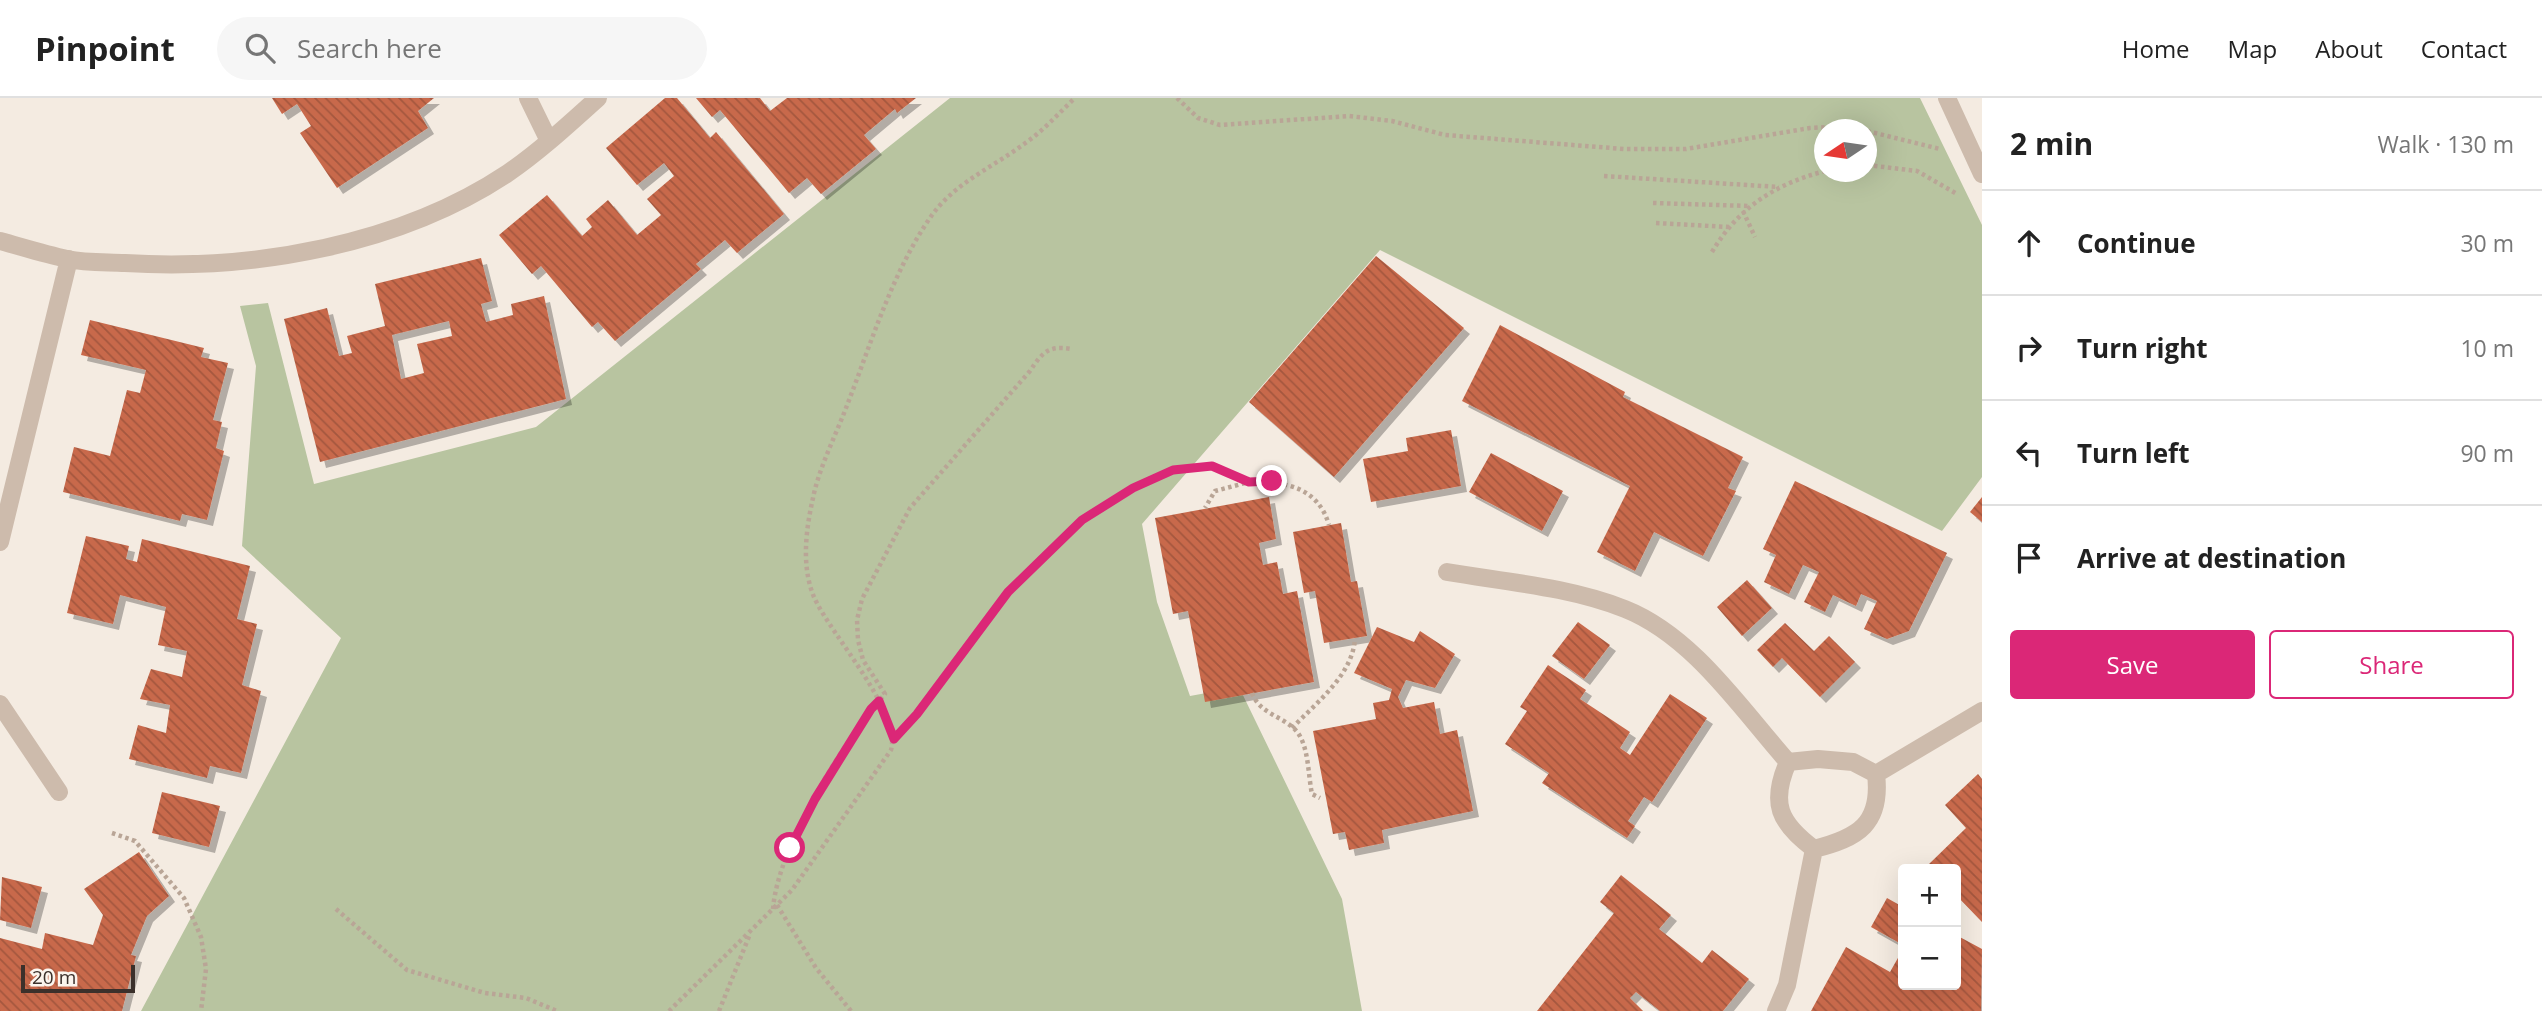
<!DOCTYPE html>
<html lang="en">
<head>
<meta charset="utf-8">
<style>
  :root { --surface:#fff; --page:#f6f6f6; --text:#222; --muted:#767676; --line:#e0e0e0; --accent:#db2777 }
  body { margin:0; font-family:"Open Sans",sans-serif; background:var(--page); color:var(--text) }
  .controls { position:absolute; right:21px; bottom:21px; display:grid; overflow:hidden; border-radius:7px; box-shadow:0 7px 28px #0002 }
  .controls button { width:63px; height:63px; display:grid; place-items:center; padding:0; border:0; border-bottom:2px solid var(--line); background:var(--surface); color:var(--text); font:35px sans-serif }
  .compass { position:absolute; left:1814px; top:21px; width:63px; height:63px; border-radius:50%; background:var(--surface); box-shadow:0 7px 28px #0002; rotate:257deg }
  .scale { position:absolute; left:21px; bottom:18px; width:114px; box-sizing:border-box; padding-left:7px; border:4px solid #3b302b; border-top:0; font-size:19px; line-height:24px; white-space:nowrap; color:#3b302b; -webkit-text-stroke:5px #fbf5ee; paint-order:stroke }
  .stop { position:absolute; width:21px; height:21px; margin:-16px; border:5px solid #db2777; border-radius:50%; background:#fff }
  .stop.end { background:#db2777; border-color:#fff; box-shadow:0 2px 7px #0008 }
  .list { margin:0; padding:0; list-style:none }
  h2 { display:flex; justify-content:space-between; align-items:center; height:91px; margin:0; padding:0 28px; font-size:30px }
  h2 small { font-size:23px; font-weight:400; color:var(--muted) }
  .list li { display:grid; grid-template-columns:46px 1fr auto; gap:21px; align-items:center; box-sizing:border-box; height:105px; padding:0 28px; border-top:2px solid var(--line) }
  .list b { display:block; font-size:26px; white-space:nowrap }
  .list em { font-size:23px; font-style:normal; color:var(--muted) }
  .actions { display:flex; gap:14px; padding:21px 28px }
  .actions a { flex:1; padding:16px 0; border:2px solid var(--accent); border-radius:7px; text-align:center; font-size:24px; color:var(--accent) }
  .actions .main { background:var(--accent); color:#fff }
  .icon { flex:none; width:38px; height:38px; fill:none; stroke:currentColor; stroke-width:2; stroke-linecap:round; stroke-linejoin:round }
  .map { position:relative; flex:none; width:1982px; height:913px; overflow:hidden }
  header { display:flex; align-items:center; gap:42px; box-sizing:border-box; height:98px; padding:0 35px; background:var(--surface); border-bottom:2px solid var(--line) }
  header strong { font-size:33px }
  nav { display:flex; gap:38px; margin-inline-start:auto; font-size:24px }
  .search { width:490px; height:63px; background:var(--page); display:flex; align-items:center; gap:18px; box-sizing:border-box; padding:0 24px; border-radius:38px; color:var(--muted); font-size:26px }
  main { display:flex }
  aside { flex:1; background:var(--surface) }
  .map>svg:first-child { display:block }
  .green { fill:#b8c4a0; fill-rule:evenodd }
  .building { fill:url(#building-back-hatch); fill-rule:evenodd; filter:url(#shadow) }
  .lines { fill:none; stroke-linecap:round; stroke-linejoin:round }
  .path { stroke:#b9a596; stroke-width:4.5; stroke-dasharray:3.5 3.5; stroke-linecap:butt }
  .minor { stroke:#cdbbac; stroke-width:18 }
  .route { stroke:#db2777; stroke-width:9 }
</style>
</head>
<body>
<header>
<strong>Pinpoint</strong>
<div class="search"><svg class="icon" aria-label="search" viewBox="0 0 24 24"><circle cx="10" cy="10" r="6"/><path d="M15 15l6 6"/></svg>Search here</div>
<nav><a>Home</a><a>Map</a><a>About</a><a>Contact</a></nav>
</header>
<main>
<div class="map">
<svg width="1982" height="913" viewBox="0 0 1982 913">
  <defs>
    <pattern id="building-back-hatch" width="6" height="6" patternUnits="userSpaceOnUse" patternTransform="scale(1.75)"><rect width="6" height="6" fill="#c8694b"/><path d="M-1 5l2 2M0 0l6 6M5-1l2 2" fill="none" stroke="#a4573f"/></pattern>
    <filter id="shadow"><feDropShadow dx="6" dy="6" stdDeviation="0" flood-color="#0004"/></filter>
  </defs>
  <rect width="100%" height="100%" fill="#f4ebe1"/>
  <path class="green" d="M950,0H1920L1982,127V379L1942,433L1380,152L1142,426L1157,504L1190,598L1239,589L1342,801L1362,913H141L341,540L242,448L256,268L240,208L268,205L314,386L536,329ZM1825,32H1867V74H1825Z"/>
  <path class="building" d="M272,0H434L418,13L428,30L337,90L300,35L311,28L297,6L282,16Z
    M665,0H677L710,40L716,34L784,116L737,155L725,142L696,166L701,171L615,243L598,224L592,229L541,168L532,176L499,137L547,97L582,138L592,129L586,121L608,102L637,137L661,117L647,101L674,78L664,65L637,87L606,50Z
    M696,0H760L770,13L787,0H916L897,15L895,11L864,37L876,51L821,96L807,80L789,95L720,12L712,19Z
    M1376,158L1464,230L1334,379L1249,304Z
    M481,160L492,203L481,206L486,224L513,217L511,206L544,198L566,301L320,364L284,221L327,210L339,258L352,255L347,238L385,228L375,186ZM449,223L452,238L417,246L424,275L401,281L392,237Z
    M90,222L204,250L201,259L228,265L213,322L222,324L216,350L224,353L207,422L182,416L180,423L63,394L74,349L110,358L127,292L140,295L146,272L81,257Z
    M1500,227L1625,294L1623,299L1743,359L1728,390L1736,393L1703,458L1654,434L1635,473L1597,454L1630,388L1462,303Z
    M1451,332L1461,388L1371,404L1363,361L1408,353L1406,340Z
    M1491,355L1563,393L1542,433L1469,394Z
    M1795,383L1947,455L1909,533L1887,541L1864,531L1877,503L1861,496L1856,508L1833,497L1825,514L1804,504L1819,474L1803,467L1789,496L1764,484L1776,457L1763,451Z
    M1269,399L1276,441L1259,445L1263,467L1277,464L1283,496L1297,493L1314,584L1205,604L1188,513L1173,516L1155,420Z
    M1982,399V424L1970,414Z
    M1341,425L1351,484L1357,483L1367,538L1324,545L1315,493L1304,495L1293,434Z
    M86,438L129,448L126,461L137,464L142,441L250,468L237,521L257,526L242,587L261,593L241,675L210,668L207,680L129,661L138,627L166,635L170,607L140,601L151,571L182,579L187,553L158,547L166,509L120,497L113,526L67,515Z
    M1747,482L1772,510L1742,538L1717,509Z
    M1578,524L1610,547L1584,581L1552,558Z
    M1785,525L1814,553L1829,538L1855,564L1820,599L1782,560L1773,569L1757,552Z
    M1377,529L1414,544L1420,533L1455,556L1435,590L1406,582L1398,599L1403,610L1434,604L1440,636L1457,632L1473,713L1382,732L1384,745L1349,752L1345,734L1333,736L1313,633L1376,621L1373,605L1389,602L1392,591L1354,575Z
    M1548,567L1586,592L1580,601L1630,634L1620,650L1630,657L1670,596L1707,620L1652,704L1644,699L1628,723L1635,728L1627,740L1542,685L1549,675L1505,646L1527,613L1520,609Z
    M1978,676L1982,681V824L1956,797V771H1932L1928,767L1966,730L1945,707Z
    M162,694L220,708L209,749L152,735Z
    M139,754L169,798L147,818L131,857L136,858L122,913H0V840L42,851L45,835L93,847L103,817L84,791Z
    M1621,777L1671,817L1659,831L1702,865L1712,852L1749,881L1723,913H1660L1636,894L1630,900L1643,913H1537L1614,815L1600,804Z
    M2,779L42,789L31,830L0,822Z
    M1887,800L1903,809V847L1871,829Z
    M1956,837L1982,851L1981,913H1811L1846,849L1890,874L1903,851V887H1956Z"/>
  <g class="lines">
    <path class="path" d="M1177,0L1198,20L1220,27L1349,18L1392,23L1445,37L1624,51H1686L1810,30L1846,28L1860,32
      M1867,33L1940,51
      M1867,67L1917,73L1957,96
      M1604,78L1779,89
      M1653,105L1750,108
      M1743,113L1755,139
      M1656,125L1729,129
      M1712,154C1738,110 1775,86 1825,73
      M1249,384C1285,383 1318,389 1329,427
      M1252,595C1260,617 1285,618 1298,635C1309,651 1308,677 1312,696L1320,700
      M1292,630C1316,605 1353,577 1355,540
      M894,641C935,596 968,545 1006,497C1048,444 1139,368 1209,369C1221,369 1237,379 1249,384L1215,393L1205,410
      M112,735L135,743L184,800L201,839L206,871L201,913
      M777,807L816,870L851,913
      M336,811L407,872L485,895L526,900L557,913
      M773,811C778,748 843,643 885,596L863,562L858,542L857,522L862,501L910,410L1030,273C1042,255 1048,247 1071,251
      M669,913L792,792L891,652C902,614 830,536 814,499C801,468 806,431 813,400C819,370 835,339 846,310C871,246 892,174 932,117C955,85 993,69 1024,46C1043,33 1058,16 1075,0
      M719,913L750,836"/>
    <path class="minor" d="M528,0L549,43
      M1947,0L1982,76
      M0,143C22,149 44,156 67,161C86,165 106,164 125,165C253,173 400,147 508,75C540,53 569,26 598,0
      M0,444L69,161
      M1447,474C1506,484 1570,489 1625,511C1693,538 1741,611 1788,664
      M0,606L59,694
      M1818,661L1853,664L1876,676C1882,726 1858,740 1814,751C1779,725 1770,705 1788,664Z
      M1876,676L1982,613
      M1776,913L1787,887L1814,751"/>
  </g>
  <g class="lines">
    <path class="route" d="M790,750L815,701L871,611L879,603L894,641L917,616L1008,494L1082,422L1133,390L1173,372L1212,368L1249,384L1272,383"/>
  </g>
</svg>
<div class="controls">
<button>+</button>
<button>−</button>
</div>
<svg class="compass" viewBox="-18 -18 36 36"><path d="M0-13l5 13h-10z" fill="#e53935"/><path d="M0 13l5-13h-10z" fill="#767676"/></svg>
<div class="scale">20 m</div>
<div class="stop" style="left:790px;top:750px"></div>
<div class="stop end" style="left:1272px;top:383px"></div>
</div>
<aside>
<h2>2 min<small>Walk · 130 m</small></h2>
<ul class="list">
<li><svg class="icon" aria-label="ahead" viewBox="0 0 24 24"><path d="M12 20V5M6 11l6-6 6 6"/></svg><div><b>Continue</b></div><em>30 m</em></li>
<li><svg class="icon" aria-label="right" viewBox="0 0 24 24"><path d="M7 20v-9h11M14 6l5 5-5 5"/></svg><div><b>Turn right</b></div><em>10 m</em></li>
<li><svg class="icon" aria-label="left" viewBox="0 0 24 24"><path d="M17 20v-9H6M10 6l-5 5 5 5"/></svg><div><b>Turn left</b></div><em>90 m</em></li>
<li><svg class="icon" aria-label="arrive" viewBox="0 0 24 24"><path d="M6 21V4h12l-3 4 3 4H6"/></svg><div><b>Arrive at destination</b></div></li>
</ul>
<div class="actions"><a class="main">Save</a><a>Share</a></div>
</aside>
</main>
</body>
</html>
